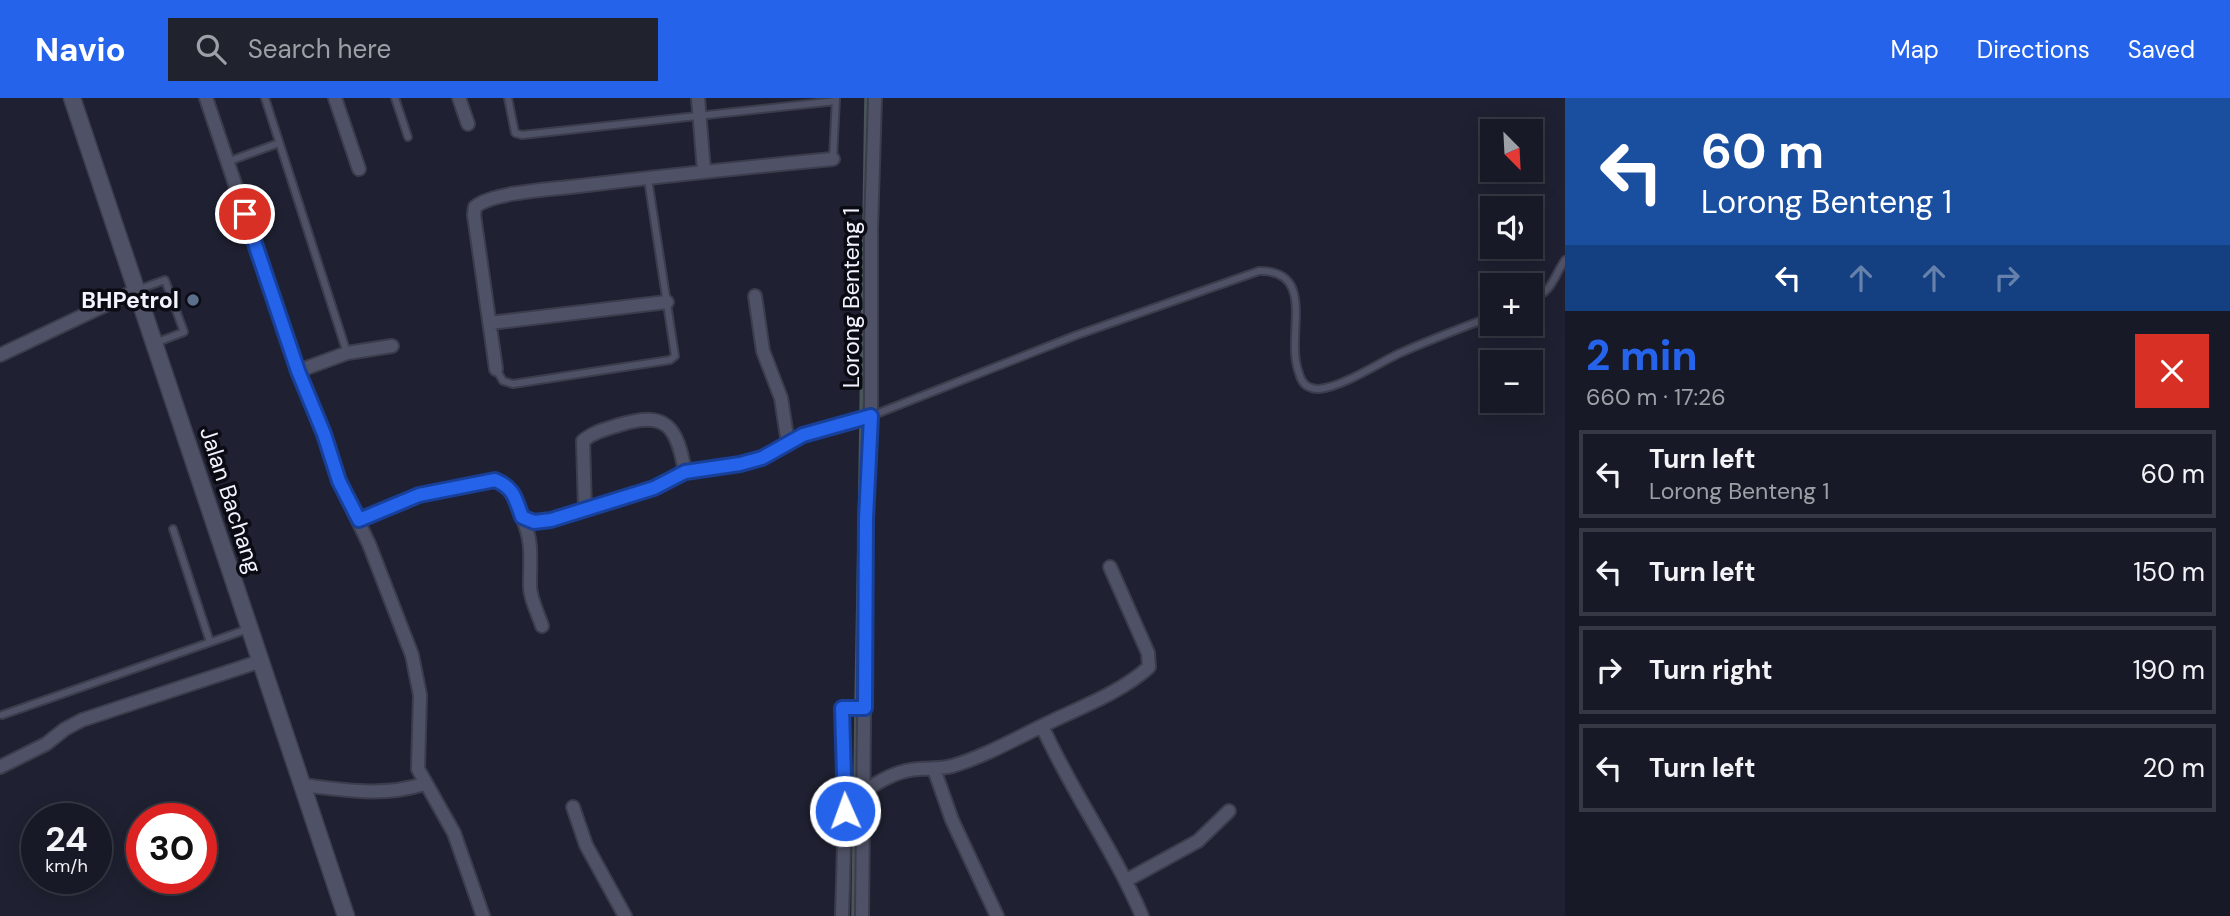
<!DOCTYPE html>
<meta charset="utf-8">
<style>
:root{--surface:#171926;--page:#20222e;--text:#f1f3f6;--muted:#9ea0a7;--line:#363843;--accent:#2563eb}
body{margin:0;font-family:"DM Sans",sans-serif;background:var(--page);color:var(--text);height:100vh;display:flex;flex-direction:column;font-size:26px;white-space:nowrap}
*{box-sizing:border-box;margin:0}
p{font-size:23px;color:var(--muted)}
.icon{flex:none;width:38px;height:38px;fill:none;stroke:currentColor;stroke-width:2;stroke-linecap:round;stroke-linejoin:round}
.map{position:relative;flex:1;overflow:hidden}
.panel{display:flex;flex-direction:column;background:var(--surface);width:665px}
.panel>*{flex:none}
.hud{background:#1a4fa0;color:#fff;overflow:hidden}
.needle{width:46px;rotate:156deg}
.fabs{position:absolute;left:1480px;top:21px;display:grid;gap:14px}
.fabs a{display:grid;place-items:center;width:63px;height:63px;border-radius:0px;background:var(--surface);box-shadow:0 4px 18px #0003,0 0 0 2px var(--line);font-size:35px}
.speed{position:absolute;left:21px;top:705px;display:flex;gap:14px;font-size:35px;font-weight:700;text-align:center}
.speed>*{display:grid;place-content:center;width:91px;height:91px;border-radius:50%;background:var(--surface);box-shadow:0 4px 18px #0003,0 0 0 2px var(--line);line-height:1}
.speed small{font-size:18px;font-weight:400}
.speed .limit{border:10px solid #d22;background:#fff;color:#111}
.pin{position:absolute;display:grid;place-items:center;width:60px;height:60px;color:#fff;margin:-30px;border:4px solid #fff;border-radius:50%;box-shadow:0 2px 7px #0007}
.me{position:absolute;width:77px;margin:-38px;rotate:358deg;stroke-linejoin:round;filter:drop-shadow(0 0 5px #0008)}
.turn{display:flex;align-items:center;gap:24px;height:147px;padding:0 21px;font-size:32px}
.turn .icon{width:91px;height:91px;stroke-width:2.5}
.turn b{display:block;font-size:49px;line-height:60px}
.lanes{display:flex;align-items:center;height:66px;padding:0 21px;background:#0003;justify-content:center;gap:35px;direction:ltr}
.lanes .off{opacity:.35}
.round{display:grid;place-items:center;flex:none;width:74px;height:74px;border-radius:0px;background:var(--page)}
.head{display:flex;align-items:center;justify-content:space-between;height:119px;padding:0 21px}
h1{font-size:42px;font-weight:800;line-height:52px;color:var(--accent)}
ul{padding:0;list-style:none}
li{display:flex;align-items:center;gap:21px;height:88px;margin:0 14px 10px;padding:0 7px;border:4px solid var(--line);border-radius:0px}
li div{flex:1}
li b{display:block;font-size:26px}
li em{font-style:normal}
header{display:flex;align-items:center;gap:42px;box-sizing:border-box;height:98px;padding:0 35px;background:var(--accent);color:#fff}
header strong{font-size:33px}
nav{display:flex;gap:38px;margin-inline-start:auto;font-size:24px}
.search{width:490px;height:63px;background:var(--page);display:flex;align-items:center;gap:18px;box-sizing:border-box;padding:0 24px;border-radius:0px;color:var(--muted);font-size:26px}
main{display:flex;flex:1;min-height:0}
.map>svg:first-child{display:block}
.lines{fill:none;stroke-linecap:round;stroke-linejoin:round}
.stream{stroke:#495559;stroke-width:3.5}
.service-casing{stroke:#3c3d4c;stroke-width:10}
.minor-casing{stroke:#3c3d4c;stroke-width:16}
.tertiary-casing{stroke:#3c3d4c;stroke-width:19}
.service{stroke:#4f5266;stroke-width:6}
.minor{stroke:#4f5266;stroke-width:12}
.tertiary{stroke:#4f5266;stroke-width:16}
.route-casing{stroke:#184099;stroke-width:18}
.route{stroke:#2563eb;stroke-width:12}
.service-dot{fill:#5c6f8a;stroke:#0a0b13;stroke-width:2.5}
.labels{text-anchor:middle;stroke-width:7;stroke-linejoin:round;paint-order:stroke}
.street-label{font-size:23px;fill:#f1f3ff;stroke:#0a0b13}
.poi-label{font-size:23px;font-weight:bold;fill:#f1f3ff;stroke:#0a0b13;text-anchor:end}
</style>
<header>
<strong>Navio</strong>
<div class="search"><svg class="icon" aria-label="search" viewBox="0 0 24 24"><circle cx="10" cy="10" r="6"/><path d="M15 15l6 6"/></svg>Search here</div>
<nav><a>Map</a><a>Directions</a><a>Saved</a></nav>
</header>
<main>
<div class="map">
<svg width="1565" height="818" viewBox="0 0 1565 818">
<rect width="100%" height="100%" fill="#1f2132"/>
<g class="lines">
<!-- stream -->
<path class="stream" d="M 861,316 L 866,0
M 856,607 L 861,324
M 853,818 L 856,615"/>
<!-- service casing -->
<g class="service-casing">
<path id="service" d="M 265,0 L 347,255
M 395,0 L 408,39
M 508,0 L 515,35 L 522,37 L 836,3
M 833,61 L 836,0
M 227,64 L 279,45
M 137,192 L 165,182 L 184,234 L 155,245
M 1531,202 C 1554,192 1552,181 1565,162
M 496,271 L 503,283 L 513,286 L 670,262 L 675,258 L 648,81
M 871,318 L 1077,237 L 1259,173 C 1317,172 1286,236 1298,272 C 1300,279 1302,286 1309,289 C 1311,290 1316,291 1319,291 C 1342,289 1377,266 1398,256 C 1429,242 1461,230 1493,218
M 173,431 L 210,544
M 2,617 L 248,531"/>
</g>
<!-- minor casing -->
<g class="minor-casing">
<path id="minor" d="M 206,0 L 298,273 L 328,346 L 339,383 L 369,446 L 412,557 L 420,597 L 418,671 L 454,735 L 483,818
M 335,0 L 359,71
M 459,0 L 468,26
M 698,0 L 704,73
M 755,198 L 763,253 L 781,300 L 788,345
M 490,225 L 667,204
M 0,257 L 137,192
M 496,271 L 474,117 L 475,109 C 492,94 554,91 579,88 C 663,78 748,69 833,61
M 298,273 L 347,255 L 392,248
M 585,411 L 583,343 C 593,334 606,331 619,327 C 667,312 677,329 685,374
M 522,419 C 533,444 530,458 530,485 C 529,499 538,515 542,528
M 359,422 L 419,397 L 495,382 C 514,390 515,400 522,419 L 534,424 L 551,422 L 654,390 L 685,374 L 740,366 L 762,360 L 803,337 L 871,318
M 1042,628 C 1078,610 1119,596 1149,569 L 1148,555 L 1110,469
M 0,669 L 46,646 L 65,631 L 82,622 L 261,563
M 934,671 L 952,722 L 997,818
M 302,687 C 344,692 383,699 424,686
M 864,694 C 880,682 899,672 919,671 C 930,670 941,671 952,668 C 983,659 1013,642 1042,628 C 1071,693 1114,752 1142,818
M 573,709 L 586,747 L 625,818
M 1127,782 L 1198,743 L 1229,713
M 842,818 L 845,713 L 842,610 L 865,610
M 862,818 L 866,421 L 871,318 L 871,131 L 875,0"/>
</g>
<!-- tertiary casing -->
<g class="tertiary-casing">
<path id="tertiary" d="M 72,0 L 346,818"/>
</g>
<!-- service -->
<use href="#service" class="service"/>
<!-- minor -->
<use href="#minor" class="minor"/>
<!-- tertiary -->
<use href="#tertiary" class="tertiary"/>
</g>
<g class="lines">
<!-- route casing -->
<g class="route-casing">
<path id="route" d="M 245,116 L 298,273 L 324,336 L 339,383 L 359,422 L 419,397 L 495,382 C 514,390 515,400 522,419 L 534,424 L 551,422 L 654,390 L 685,374 L 740,366 L 762,360 L 803,337 L 871,318 L 866,421 L 865,610 L 842,610 L 845,713"/>
</g>
<!-- route -->
<use href="#route" class="route"/>
</g>
<!-- markers -->
<circle class="service-dot" cx="193" cy="202" r="7"/>
<g class="labels">
<!-- street labels -->
<g class="street-label">
<text transform="translate(851 200) rotate(-90)" y="8">Lorong Benteng 1</text>
<text transform="translate(231 402) rotate(72)" y="8">Jalan Bachang</text>
</g>
<!-- poi labels -->
<g class="poi-label">
<text x="179" y="210">BHPetrol</text>
</g>
</g>
</svg>
<div class="fabs">
<a><svg class="needle" viewBox="-14 -14 28 28"><path d="M0-13l5 13h-10z" fill="#e53935"/><path d="M0 13l5-13h-10z" fill="#9ea0a7"/></svg></a>
<a><svg class="icon" aria-label="sound" viewBox="0 0 24 24"><path d="M4 9h4l5-4v14l-5-4H4zM17 9q2 3 0 6"/></svg></a>
<a>+</a>
<a>−</a>
</div>
<div class="speed"><div>24<small>km/h</small></div><div class="limit">30</div></div>
<div class="pin" style="left:245px;top:116px;background:#d93025"><svg class="icon" aria-label="arrive" viewBox="0 0 24 24"><path d="M6 21V4h12l-3 4 3 4H6"/></svg></div>
<svg class="me" style="left:845px;top:713px" viewBox="-20 -20 40 40"><circle r="17" fill="#2563eb" stroke="#fff" stroke-width="3"/><path d="M0-11L8 9 0 5-8 9z" fill="#fff"/></svg>
</div>
<section class="panel">
<div class="hud">
<div class="turn"><svg class="icon" aria-label="left" viewBox="0 0 24 24"><path d="M17 20v-9H6M10 6l-5 5 5 5"/></svg><div><b>60 m</b>Lorong Benteng 1</div></div>
<div class="lanes"><svg class="icon" aria-label="left" viewBox="0 0 24 24"><path d="M17 20v-9H6M10 6l-5 5 5 5"/></svg><svg class="icon off" aria-label="ahead" viewBox="0 0 24 24"><path d="M12 20V5M6 11l6-6 6 6"/></svg><svg class="icon off" aria-label="ahead" viewBox="0 0 24 24"><path d="M12 20V5M6 11l6-6 6 6"/></svg><svg class="icon off" aria-label="right" viewBox="0 0 24 24"><path d="M7 20v-9h11M14 6l5 5-5 5"/></svg></div>
</div>
<div class="head"><div><h1>2 min</h1><p>660 m · 17:26</p></div><a class="round" style="background:#d93025;color:#fff"><svg class="icon" aria-label="close" viewBox="0 0 24 24"><path d="M6 6l12 12M18 6L6 18"/></svg></a></div>
<ul>
<li><svg class="icon" aria-label="left" viewBox="0 0 24 24"><path d="M17 20v-9H6M10 6l-5 5 5 5"/></svg><div><b>Turn left</b><p>Lorong Benteng 1</p></div><em>60 m</em></li>
<li><svg class="icon" aria-label="left" viewBox="0 0 24 24"><path d="M17 20v-9H6M10 6l-5 5 5 5"/></svg><div><b>Turn left</b></div><em>150 m</em></li>
<li><svg class="icon" aria-label="right" viewBox="0 0 24 24"><path d="M7 20v-9h11M14 6l5 5-5 5"/></svg><div><b>Turn right</b></div><em>190 m</em></li>
<li><svg class="icon" aria-label="left" viewBox="0 0 24 24"><path d="M17 20v-9H6M10 6l-5 5 5 5"/></svg><div><b>Turn left</b></div><em>20 m</em></li>
</ul>
</section>
</main>
